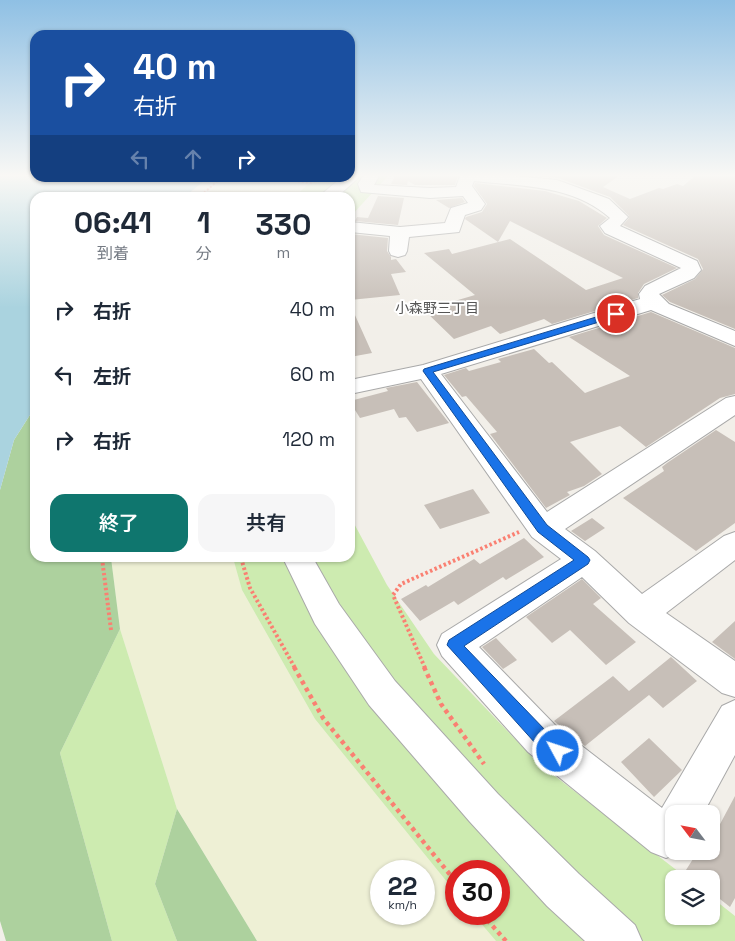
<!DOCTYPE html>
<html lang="ja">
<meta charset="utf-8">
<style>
:root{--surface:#fff;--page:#f6f6f7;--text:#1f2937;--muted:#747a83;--accent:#0f766e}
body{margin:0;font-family:"Space Grotesk","Noto Sans JP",sans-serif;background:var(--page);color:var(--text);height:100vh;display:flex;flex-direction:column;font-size:19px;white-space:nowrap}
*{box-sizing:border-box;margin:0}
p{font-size:16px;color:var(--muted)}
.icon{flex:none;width:28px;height:28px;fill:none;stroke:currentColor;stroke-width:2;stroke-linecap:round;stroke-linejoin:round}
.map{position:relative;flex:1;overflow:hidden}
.details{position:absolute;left:30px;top:192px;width:325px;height:370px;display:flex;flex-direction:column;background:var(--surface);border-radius:15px;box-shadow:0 1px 4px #0004}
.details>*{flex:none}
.hud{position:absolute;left:30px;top:30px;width:325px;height:152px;border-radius:15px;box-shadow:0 1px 4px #0004;background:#1a4fa0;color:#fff;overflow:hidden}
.needle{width:32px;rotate:302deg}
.controls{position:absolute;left:665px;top:805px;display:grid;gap:10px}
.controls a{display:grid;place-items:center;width:55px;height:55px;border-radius:10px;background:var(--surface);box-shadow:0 1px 4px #0004;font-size:25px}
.speed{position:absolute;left:370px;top:860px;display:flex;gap:10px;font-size:25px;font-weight:700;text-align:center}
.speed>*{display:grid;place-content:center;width:65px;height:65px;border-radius:50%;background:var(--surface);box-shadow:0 1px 4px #0004;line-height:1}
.speed small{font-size:12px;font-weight:400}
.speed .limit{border:8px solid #d22;background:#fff;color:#111}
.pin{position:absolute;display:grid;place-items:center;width:42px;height:42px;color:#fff;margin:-21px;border:2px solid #fff;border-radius:50%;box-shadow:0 1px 5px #0007}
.me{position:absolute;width:55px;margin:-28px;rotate:310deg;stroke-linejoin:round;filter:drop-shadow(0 0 4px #0008)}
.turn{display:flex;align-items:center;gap:18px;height:105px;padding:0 20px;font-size:22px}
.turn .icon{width:65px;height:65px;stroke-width:2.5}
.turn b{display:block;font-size:35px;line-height:42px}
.lanes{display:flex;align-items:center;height:48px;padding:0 20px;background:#0003;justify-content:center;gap:25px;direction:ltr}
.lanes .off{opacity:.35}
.eta{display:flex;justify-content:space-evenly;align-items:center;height:85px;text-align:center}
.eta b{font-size:30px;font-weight:600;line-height:35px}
.button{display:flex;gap:10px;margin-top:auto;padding:10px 20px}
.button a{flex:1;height:58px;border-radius:15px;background:var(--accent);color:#fff;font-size:20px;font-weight:600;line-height:58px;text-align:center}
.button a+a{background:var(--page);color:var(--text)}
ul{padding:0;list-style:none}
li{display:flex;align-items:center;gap:15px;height:65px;padding:0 20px}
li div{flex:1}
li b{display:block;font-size:19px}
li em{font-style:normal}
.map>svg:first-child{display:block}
.farmland{fill:#eef0d5;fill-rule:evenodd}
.grass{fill:#cdebb0}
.forest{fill:#add19e}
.water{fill:#aad3df}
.building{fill:#c7bfb8}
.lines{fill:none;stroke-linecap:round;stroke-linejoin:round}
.minor-casing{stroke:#a9a9a9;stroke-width:2}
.path-far2{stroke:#fa8072;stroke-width:2;stroke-dasharray:2 2;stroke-linecap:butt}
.path-far1{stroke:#fa8072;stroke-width:4;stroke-dasharray:2.5 2.5;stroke-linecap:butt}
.path{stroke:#fa8072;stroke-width:4.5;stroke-dasharray:4 4;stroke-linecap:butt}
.minor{fill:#fff;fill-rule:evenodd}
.route{fill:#1a73e8;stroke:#114b97}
.labels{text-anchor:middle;stroke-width:4;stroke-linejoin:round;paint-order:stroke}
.far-neighbourhood-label{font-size:14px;fill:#555;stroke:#fff}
</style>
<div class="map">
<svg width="735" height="941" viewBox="0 0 735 941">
<rect width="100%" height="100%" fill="#f2efe9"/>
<!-- farmland -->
<path class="farmland" d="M 226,178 L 254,178 L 307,184 L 294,197 L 202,198 Z
M 111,558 L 233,558 L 242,590 L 315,719 L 456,893 L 456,914 L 473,914 L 496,941 L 257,941 L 177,809 L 120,629 ZM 381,871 L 424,871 L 424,914 L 381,914 Z"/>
<!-- grass -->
<path class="grass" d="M 350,176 L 388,176 L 350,217 L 350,198 L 294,198 C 316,174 320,178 350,178 Z
M 350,516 L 387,585 L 434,654 L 538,763 L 688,879 L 674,879 L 674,916 L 711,916 L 711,897 L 735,916 L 735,941 L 496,941 L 473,914 L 499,914 L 499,871 L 456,871 L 456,893 L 315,719 L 242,590 L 233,558 L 350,558 Z
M 120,629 L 177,809 L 155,884 L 177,941 L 112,941 L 60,753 Z"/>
<!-- forest -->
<path class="forest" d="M 35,407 L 35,558 L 111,558 L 120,629 L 60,753 L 112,941 L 6,941 L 0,921 L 0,490 L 14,440 Z
M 177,809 L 257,941 L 177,941 L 155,884 Z"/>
<!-- water -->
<path class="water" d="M 0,176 L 208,178 L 184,197 L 35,198 L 35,407 L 14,440 L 0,490 Z"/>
<!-- building -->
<path class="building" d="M 395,176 L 458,176 L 455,185 L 415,185 L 408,181 L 407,185 L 388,184 L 391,184 Z
M 534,176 L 619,176 L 603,187 L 630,199 L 659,188 L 663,189 L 677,184 L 683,186 L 695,176 L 735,176 L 735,329 L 670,302 L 662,295 L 695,279 L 703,269 L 698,259 L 623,225 L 629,218 L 629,216 L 610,197 L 558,178 Z
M 475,183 L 545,191 L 579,201 L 607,218 L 598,226 L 604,235 L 677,268 L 644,284 L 638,293 L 638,298 L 552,324 L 544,319 L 500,334 L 491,326 L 454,339 L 424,310 L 475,295 L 424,253 L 449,249 L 452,254 L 510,239 L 586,290 L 623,278 L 510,221 L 498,242 L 465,219 L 466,217 L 482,212 L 487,204 L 474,186 Z
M 378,196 L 404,198 L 398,225 L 355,221 L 357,217 L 368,218 Z
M 462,198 L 465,202 L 449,208 L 436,200 Z
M 350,234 L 388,238 L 387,251 L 391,257 L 391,260 L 396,259 L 406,272 L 391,274 L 400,295 L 350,300 Z
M 350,304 L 372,353 L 350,357 Z
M 651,312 L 735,348 L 735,394 L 720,398 L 646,447 L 620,426 L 570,442 L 602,474 L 584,486 L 567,492 L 570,495 L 546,508 L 490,434 L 497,432 L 466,396 L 462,397 L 444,375 L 466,368 L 469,371 L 501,362 L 498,359 L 534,349 L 549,363 L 552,362 L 585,393 L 630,376 L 569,337 Z
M 417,382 L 449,423 L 417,432 L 406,417 L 399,418 L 394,409 L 360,418 L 350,402 L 350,401 L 388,391 L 386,388 Z
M 716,430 L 735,442 L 735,523 L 696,551 L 623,498 L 664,471 L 662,467 L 667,463 Z
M 473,489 L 490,513 L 440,529 L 424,505 Z
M 592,518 L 605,528 L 585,541 L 571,531 Z
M 524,538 L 544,557 L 506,580 L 503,577 L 458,605 L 454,601 L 420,621 L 401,599 L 426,585 L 428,587 L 474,559 L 480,564 Z
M 582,579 L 601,598 L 593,604 L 636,642 L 606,665 L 570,630 L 552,643 L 526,617 Z
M 735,621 L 735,659 L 712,642 Z
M 496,638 L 517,660 L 503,669 L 482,647 Z
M 671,657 L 697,681 L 663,708 L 649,695 L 585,746 L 554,721 L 613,676 L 629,691 Z
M 649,738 L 682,770 L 654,797 L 621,762 Z
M 735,796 L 735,898 L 730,907 L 711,892 L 711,879 L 696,879 L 686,870 L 698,851 L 711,851 L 711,841 Z"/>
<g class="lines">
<!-- minor casing -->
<g class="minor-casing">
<path id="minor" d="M 350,176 L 357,176 L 358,178 L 336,198 L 317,198 L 341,178 L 350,178 Z
M 363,176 L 379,176 L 374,185 L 430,188 L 456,187 L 460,176 L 515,176 L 557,180 L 609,199 L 628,217 L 620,226 L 697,261 L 701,270 L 694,278 L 659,294 L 669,304 L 735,331 L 735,346 L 651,310 L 441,374 L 547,512 L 726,398 L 735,396 L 735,415 L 565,529 L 595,551 L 642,594 L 724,536 L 735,532 L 735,560 L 666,613 L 735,661 L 735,697 L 722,693 L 629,623 L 582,577 L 479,647 L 556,726 L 662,808 L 722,706 L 735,700 L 735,755 L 703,814 L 674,814 L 674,851 L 681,852 L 666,858 L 651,852 L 528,752 L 442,656 L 437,645 L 442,634 L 561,559 L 532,537 L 421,379 L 350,394 L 350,380 L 423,365 L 640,299 L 639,294 L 645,286 L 681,268 L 605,233 L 600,226 L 610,218 C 573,185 521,186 474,181 L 472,186 L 485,204 L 481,210 L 465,215 L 459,232 L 409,237 L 407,251 L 405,255 L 398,257 L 391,255 L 389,251 L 390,236 L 350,232 L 350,222 L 400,227 L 445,223 L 451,208 L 468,203 L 463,196 L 430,198 L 361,192 L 358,184 Z
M 283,558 L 313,558 L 339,604 L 395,681 L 498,794 L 579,874 L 635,925 L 642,941 L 585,941 L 547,906 L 470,822 L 369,705 L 315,624 Z"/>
</g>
<!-- path-far2 -->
<path class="path-far2" d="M 266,178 L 311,183 L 322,178
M 198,198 L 221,178"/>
<!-- path-far1 -->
<path class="path-far1" d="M 102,558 L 111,630
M 241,558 L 250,588 L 295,668
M 425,668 L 393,595 L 401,584 L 519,532"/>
<!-- path -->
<path class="path" d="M 294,667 L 323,718 L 456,882
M 424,667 L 441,704 L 484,764
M 482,914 L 506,941"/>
<!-- minor -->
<use href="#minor" class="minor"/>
</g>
<!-- sky -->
<linearGradient id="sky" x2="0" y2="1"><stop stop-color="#8fc0e4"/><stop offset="0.57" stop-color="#f9f8f5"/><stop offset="1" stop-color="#f9f8f5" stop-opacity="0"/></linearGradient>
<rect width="735" height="308" fill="url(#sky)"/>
<!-- route -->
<path class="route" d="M 616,311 L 621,314 L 619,316 L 433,372 L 547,525 L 588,557 L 590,560 L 588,564 L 464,646 L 548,733 L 563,746 L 566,751 L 563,757 L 558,759 L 536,744 L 447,645 L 449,640 L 574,560 L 538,532 L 423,371 L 424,369 Z"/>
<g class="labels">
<!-- far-neighbourhood labels -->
<g class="far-neighbourhood-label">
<text x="437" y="313">小森野三丁目</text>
</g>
</g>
</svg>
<div class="controls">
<a><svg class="needle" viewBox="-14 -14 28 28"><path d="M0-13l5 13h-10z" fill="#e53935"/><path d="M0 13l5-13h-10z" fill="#747a83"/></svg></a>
<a><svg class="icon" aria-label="layers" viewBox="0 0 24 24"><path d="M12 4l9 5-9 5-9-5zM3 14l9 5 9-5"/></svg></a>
</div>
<div class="speed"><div>22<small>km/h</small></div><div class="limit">30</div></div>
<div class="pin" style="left:616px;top:314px;background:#d93025"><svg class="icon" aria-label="arrive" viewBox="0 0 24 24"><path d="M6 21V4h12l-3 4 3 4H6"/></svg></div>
<svg class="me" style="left:558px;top:751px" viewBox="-20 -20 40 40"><circle r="17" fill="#1a73e8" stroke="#fff" stroke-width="3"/><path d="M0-11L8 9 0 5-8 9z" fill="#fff"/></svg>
<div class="hud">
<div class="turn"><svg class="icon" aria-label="right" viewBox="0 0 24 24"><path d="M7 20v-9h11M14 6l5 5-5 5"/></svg><div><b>40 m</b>右折</div></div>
<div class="lanes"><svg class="icon off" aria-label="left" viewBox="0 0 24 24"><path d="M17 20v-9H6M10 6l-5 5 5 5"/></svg><svg class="icon off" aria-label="ahead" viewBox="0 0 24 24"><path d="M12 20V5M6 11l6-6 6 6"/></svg><svg class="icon" aria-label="right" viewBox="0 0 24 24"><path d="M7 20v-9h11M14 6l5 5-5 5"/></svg></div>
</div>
<section class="details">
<div class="eta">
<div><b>06:41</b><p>到着</p></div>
<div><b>1</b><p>分</p></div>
<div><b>330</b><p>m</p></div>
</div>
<ul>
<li><svg class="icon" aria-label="right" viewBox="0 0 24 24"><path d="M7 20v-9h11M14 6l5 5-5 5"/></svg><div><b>右折</b></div><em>40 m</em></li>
<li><svg class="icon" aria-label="left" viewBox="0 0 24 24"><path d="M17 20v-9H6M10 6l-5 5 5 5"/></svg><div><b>左折</b></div><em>60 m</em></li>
<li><svg class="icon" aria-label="right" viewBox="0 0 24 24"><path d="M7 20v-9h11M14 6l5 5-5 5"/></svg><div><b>右折</b></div><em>120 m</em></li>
</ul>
<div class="button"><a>終了</a><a>共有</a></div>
</section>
</div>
